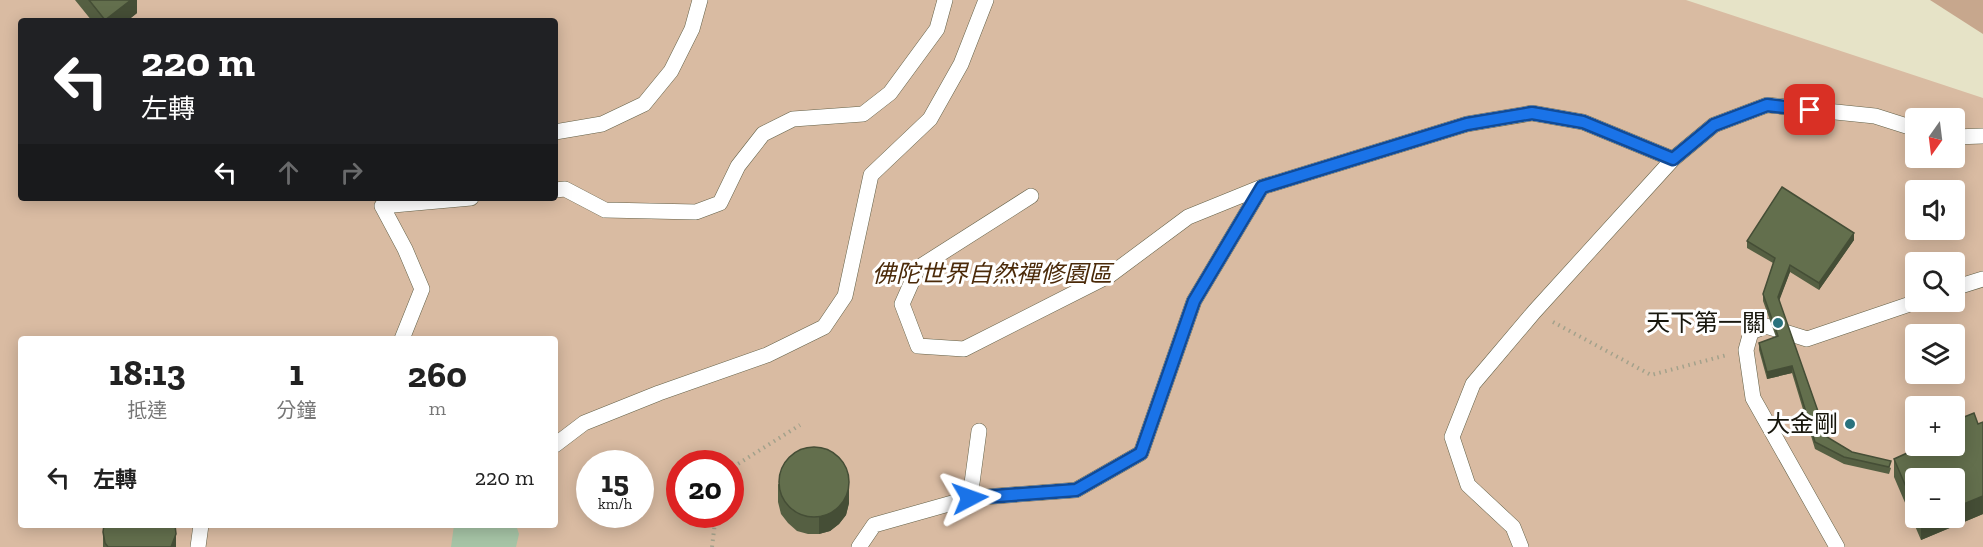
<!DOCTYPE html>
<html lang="zh-TW">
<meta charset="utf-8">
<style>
:root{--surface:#fff;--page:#f2f2f2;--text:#222;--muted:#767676}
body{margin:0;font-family:"Zilla Slab","Noto Sans TC",serif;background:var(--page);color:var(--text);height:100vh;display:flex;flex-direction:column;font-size:22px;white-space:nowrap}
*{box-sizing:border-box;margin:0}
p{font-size:20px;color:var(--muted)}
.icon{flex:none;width:33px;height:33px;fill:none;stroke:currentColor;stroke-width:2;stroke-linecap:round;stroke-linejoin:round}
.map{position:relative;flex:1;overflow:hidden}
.drawer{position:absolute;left:18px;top:336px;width:540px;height:192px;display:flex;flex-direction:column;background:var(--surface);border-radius:6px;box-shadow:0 3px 15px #0003}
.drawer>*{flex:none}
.guide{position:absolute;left:18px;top:18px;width:540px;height:183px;border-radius:6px;box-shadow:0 3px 15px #0003;background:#202124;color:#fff;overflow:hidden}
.needle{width:39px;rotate:194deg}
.buttons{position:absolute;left:1905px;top:108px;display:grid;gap:12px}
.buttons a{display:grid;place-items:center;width:60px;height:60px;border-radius:6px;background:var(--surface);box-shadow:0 3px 15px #0003;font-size:30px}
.speed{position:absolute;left:576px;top:450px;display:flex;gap:12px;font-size:30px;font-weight:700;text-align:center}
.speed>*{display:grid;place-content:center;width:78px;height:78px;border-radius:50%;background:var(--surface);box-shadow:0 3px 15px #0003;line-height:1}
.speed small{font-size:15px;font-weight:400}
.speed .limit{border:9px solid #d22;background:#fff;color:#111}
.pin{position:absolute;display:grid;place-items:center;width:51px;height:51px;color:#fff;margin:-26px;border-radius:12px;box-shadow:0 3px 9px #0006}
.me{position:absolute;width:66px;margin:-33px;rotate:86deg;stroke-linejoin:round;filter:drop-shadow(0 0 4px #0008)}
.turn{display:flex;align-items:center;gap:21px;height:126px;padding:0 24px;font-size:27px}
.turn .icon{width:78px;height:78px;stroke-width:2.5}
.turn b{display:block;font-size:42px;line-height:51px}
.lanes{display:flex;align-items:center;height:57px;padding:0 24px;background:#0003;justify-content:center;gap:30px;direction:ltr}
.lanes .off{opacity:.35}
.eta{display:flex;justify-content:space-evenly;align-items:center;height:102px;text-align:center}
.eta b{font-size:36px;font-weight:800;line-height:42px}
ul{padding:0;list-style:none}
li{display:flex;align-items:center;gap:18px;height:78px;padding:0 24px}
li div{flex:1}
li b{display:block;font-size:22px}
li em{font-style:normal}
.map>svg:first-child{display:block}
.green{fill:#d9bba2;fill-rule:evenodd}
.forest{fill:#c7a78d}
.water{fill:#a6c4a6}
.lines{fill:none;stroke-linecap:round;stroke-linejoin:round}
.service-casing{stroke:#646148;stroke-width:16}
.path{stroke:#a3a18b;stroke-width:4;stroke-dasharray:1.5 4.5;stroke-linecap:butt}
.service{stroke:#fff;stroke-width:15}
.wall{fill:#555f42;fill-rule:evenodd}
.shaded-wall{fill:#454e36}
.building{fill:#636f4d;stroke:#454e36;stroke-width:1.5}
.route-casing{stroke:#114b97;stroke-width:15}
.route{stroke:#1a73e8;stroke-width:10}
.poi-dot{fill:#2a727d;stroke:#fff;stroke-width:2}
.labels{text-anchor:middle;stroke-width:6;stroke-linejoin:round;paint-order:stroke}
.park-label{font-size:24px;font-style:italic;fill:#4b2a09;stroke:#fff}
.poi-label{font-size:24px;fill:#18170d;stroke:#fff;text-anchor:end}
</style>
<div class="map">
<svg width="1983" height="547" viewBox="0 0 1983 547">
<rect width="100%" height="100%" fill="#e6e3c7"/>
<!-- green -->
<path class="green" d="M 0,0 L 1686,0 L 1983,98 L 1983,547 L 0,547 ZM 21,21 L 555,21 L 555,198 L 21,198 ZM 1916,118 L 1954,118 L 1954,158 L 1916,158 ZM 1916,190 L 1954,190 L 1954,230 L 1916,230 ZM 1916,262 L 1954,262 L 1954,302 L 1916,302 ZM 1916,334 L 1954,334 L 1954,374 L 1916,374 ZM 21,339 L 555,339 L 555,525 L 21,525 ZM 1916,406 L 1954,406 L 1954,446 L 1916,446 ZM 590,464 L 640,464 L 640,514 L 590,514 ZM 680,464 L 730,464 L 730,514 L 680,514 ZM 1916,478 L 1954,478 L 1954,518 L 1916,518 Z"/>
<!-- forest -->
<path class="forest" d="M 1930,0 L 1983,0 L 1983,34 Z"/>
<!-- water -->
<path class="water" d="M 454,525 L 516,525 L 519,534 L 516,547 L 451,547 Z"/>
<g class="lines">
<!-- service casing -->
<g class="service-casing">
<path id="service" d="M 555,132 L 602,124 L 644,104 L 671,71 L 692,29 L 700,0
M 1954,137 L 1983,136
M 555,190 L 565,189 L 605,210 L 696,212 L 720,203 L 738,166 L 763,134 L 793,119 L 863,114 L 890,93 L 937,29 L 945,0
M 1031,196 L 918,268 L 902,304 L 918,346 L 964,349 L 1110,275 L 1188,217 L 1262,187
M 382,206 L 405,249 L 422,289 L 402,339
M 382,206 L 471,198
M 1954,288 L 1983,279
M 555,445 L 584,423 L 659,393 L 767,355 L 824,327 L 845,296 L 871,175 L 930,119 L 961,64 L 986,0
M 970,498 L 979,431
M 198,547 L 201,525
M 859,547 L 874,525 L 970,498 L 1076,490 L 1141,453 L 1194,301 L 1262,187 L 1467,124 L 1532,113 L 1583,122 L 1673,159
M 1521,547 L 1513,527 L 1468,485 L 1452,437 L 1473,384 L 1534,312 L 1673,159 L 1714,125 L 1767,105 L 1875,116 L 1916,129
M 1837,547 L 1753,398 L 1746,350 L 1751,332 L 1766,326 L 1807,339 L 1916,302"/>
</g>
<!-- path -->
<path class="path" d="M 1553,322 L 1651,375 L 1727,355
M 730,472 L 733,467 L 800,425
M 712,547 L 716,514"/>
<!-- service -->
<use href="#service" class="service"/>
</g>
<!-- wall -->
<path class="wall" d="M 75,0 L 137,0 L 137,13 L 127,21 L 92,21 Z
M 1854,240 L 1819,290 L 1790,272 L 1779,300 L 1827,437 L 1852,452 L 1891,468 L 1889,474 L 1844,464 L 1815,449 L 1792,373 L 1767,379 L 1759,350 L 1759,343 L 1776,337 L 1763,301 L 1763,294 L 1773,263 L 1747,248 L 1747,241 Z
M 1983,422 L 1983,514 L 1921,540 L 1894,477 L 1894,459 L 1912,451 L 1912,439 L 1978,424 ZM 1916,478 L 1954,518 L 1916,518 Z
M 778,484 L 849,503 L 846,515 L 839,524 L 830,531 L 819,534 L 808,534 L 797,531 L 788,523 L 781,514 L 778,502 Z
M 103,532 L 176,547 L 103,547 Z"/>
<!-- shaded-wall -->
<path class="shaded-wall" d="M 131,0 L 137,0 L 137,13 L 127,21 L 105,21 L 105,20 Z
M 1854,233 L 1854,240 L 1819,290 L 1819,283 Z
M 1790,265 L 1790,272 L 1778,304 L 1778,297 Z
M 1792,366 L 1792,373 L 1767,379 L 1767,372 Z
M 849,485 L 849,503 L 846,515 L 839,524 L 830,531 L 819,534 L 819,516 Z
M 1983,496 L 1983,514 L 1921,540 L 1921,522 L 1932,518 L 1954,518 L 1954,508 Z
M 176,534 L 176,547 L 171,547 Z"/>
<!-- building -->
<path class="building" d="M 89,0 L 131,0 L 105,20 Z
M 1782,187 L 1854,233 L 1819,283 L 1790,265 L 1778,297 L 1827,437 L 1852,452 L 1891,461 L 1889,467 L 1844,457 L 1815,442 L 1792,366 L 1767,372 L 1759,343 L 1778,336 L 1763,294 L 1775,258 L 1747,241 Z
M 1974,413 L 1978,424 L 1983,422 L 1983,496 L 1954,508 L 1954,478 L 1916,478 L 1916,510 L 1894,459 L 1916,449 L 1912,439 L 1916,438 L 1916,446 L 1954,446 L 1954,421 Z
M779 482a35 35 0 1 1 70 0a35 35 0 1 1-70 0Z
M 1919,518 L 1932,518 L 1921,522 Z
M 104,525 L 175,525 L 176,534 L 171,547 L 108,547 L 105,543 L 103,532 Z"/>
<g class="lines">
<!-- route casing -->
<g class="route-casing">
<path id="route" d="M 970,498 L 1076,490 L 1141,453 L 1194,301 L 1262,187 L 1467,124 L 1532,113 L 1583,122 L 1673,159 L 1714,125 L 1767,105 L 1810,110"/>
</g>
<!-- route -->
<use href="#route" class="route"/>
</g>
<!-- markers -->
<g class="poi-dot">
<circle cx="1778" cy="323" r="6"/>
<circle cx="1850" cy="424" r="6"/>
</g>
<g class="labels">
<!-- park labels -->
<g class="park-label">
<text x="992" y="282">佛陀世界自然禪修園區</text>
</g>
<!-- poi labels -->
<g class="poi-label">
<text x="1766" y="331">天下第一關</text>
<text x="1838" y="432">大金剛</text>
</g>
</g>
</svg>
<div class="buttons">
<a><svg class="needle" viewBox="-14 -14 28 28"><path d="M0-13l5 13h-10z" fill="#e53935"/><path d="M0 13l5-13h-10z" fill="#767676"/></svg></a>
<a><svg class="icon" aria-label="sound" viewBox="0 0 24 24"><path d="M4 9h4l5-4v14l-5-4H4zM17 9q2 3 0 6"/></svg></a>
<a><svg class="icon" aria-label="search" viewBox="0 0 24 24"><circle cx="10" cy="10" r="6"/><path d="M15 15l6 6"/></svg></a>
<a><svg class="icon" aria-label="layers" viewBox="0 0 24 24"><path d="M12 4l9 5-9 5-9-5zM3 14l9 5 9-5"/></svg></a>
<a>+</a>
<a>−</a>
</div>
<div class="speed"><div>15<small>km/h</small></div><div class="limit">20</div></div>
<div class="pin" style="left:1810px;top:110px;background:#d93025"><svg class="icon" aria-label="arrive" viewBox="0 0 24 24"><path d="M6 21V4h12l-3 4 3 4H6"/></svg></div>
<svg class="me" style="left:970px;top:498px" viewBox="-20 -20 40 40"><path d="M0-17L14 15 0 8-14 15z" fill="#1a73e8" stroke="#fff" stroke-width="4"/></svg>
<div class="guide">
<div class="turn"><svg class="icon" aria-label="left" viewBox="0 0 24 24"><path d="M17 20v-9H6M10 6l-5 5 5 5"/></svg><div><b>220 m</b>左轉</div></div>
<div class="lanes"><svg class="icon" aria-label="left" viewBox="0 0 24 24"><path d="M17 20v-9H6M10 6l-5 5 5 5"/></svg><svg class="icon off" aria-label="ahead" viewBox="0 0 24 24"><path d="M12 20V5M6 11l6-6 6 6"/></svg><svg class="icon off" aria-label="right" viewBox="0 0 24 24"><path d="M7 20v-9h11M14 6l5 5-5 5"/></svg></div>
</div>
<section class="drawer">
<div class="eta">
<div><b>18:13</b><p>抵達</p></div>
<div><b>1</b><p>分鐘</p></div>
<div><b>260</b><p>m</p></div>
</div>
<ul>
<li><svg class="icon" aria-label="left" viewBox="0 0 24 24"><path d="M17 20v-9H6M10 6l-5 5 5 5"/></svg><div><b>左轉</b></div><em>220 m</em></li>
</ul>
</section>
</div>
